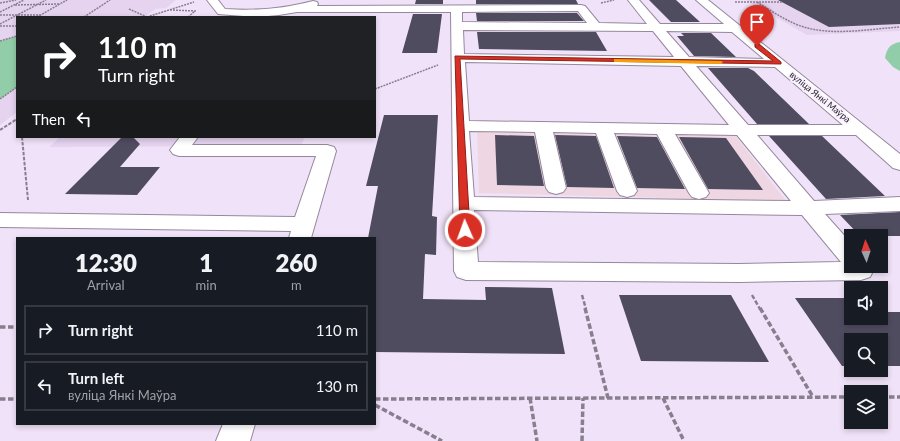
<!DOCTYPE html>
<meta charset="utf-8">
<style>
:root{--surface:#171b24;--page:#242831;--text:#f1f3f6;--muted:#9ea1a6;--line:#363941}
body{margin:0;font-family:Lato,sans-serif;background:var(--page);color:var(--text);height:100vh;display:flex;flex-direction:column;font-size:15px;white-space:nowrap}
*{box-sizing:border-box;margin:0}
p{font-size:13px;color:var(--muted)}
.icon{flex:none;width:22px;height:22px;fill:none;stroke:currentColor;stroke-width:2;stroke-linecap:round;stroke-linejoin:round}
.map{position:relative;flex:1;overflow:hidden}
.details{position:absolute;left:16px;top:237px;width:360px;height:188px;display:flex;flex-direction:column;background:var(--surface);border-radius:0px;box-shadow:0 2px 6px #0003}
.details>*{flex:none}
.guide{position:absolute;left:16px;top:16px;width:360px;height:122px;border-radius:0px;box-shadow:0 2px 6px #0003;background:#202124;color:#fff;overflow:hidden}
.needle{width:26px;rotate:357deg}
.controls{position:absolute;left:844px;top:229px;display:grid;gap:8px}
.controls a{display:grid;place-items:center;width:44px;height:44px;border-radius:0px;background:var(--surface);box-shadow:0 2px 6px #0003;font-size:20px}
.pin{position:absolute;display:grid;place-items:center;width:34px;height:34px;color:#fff;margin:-41px -17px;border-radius:50% 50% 50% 0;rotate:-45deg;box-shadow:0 0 4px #0007}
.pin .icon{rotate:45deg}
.me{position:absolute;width:44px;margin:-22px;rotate:358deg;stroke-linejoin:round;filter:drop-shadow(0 0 3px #0008)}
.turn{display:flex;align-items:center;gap:14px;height:84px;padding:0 16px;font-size:18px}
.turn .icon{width:52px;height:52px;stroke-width:2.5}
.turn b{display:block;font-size:28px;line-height:34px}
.then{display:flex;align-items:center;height:38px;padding:0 16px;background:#0003;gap:8px;font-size:15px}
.eta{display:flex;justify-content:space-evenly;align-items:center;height:68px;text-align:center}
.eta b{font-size:24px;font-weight:800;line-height:28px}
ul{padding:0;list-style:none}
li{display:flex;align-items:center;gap:12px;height:50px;margin:0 8px 6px;padding:0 8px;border:2px solid var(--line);border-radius:0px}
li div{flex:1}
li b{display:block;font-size:15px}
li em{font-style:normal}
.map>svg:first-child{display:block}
.built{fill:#e5d3ef}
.industrial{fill:#eed6e2}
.green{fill:#92cda9}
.building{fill:#504c60}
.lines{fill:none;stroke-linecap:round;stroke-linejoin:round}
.minor-casing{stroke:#95889c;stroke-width:2}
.path-far3{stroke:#887f8e;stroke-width:1.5;stroke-dasharray:2 1;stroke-linecap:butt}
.path-far2{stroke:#887f8e;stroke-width:2;stroke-dasharray:3.5 1.5;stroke-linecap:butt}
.path-far1{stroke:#887f8e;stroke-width:2.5;stroke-dasharray:4.5 2;stroke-linecap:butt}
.path{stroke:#887f8e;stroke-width:3.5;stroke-dasharray:5.5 2.5;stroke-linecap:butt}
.minor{fill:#fff;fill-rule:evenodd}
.route{fill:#d93025;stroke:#8d1f18}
.slow{fill:#f59e0b}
.labels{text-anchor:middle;stroke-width:4;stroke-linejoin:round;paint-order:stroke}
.far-street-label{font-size:9px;fill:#1c171f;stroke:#faf1ff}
</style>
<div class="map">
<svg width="900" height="441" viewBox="0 0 900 441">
<rect width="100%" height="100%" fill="#f0e2f8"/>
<!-- built -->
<path class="built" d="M 0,0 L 176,0 L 166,8 L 155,9 L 144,17 L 17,17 L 17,112 L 0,125 Z
M 746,0 L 900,0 L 900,31 L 807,35 Z
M 60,137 L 305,137 L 301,146 L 49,147 Z"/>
<!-- industrial -->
<path class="industrial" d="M 477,130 L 734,134 L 786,201 L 479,193 Z"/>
<!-- green -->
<path class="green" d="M 17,36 L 17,87 L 0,99 L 0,41 Z
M 900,42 L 900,71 L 893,67 L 885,58 C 887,48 890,44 900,42 Z"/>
<!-- building -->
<path class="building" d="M 416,0 L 443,0 L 443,4 L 415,4 Z
M 476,0 L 576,0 L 578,4 L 476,4 Z
M 649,0 L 676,0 L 700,22 L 671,22 Z
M 778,0 L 900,0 L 900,24 L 829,27 Z
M 476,13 L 577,13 L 584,21 L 477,21 Z
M 413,14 L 442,14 L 437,53 L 402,53 Z
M 477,32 L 596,32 L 607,51 L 479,49 Z
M 681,33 L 711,33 L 736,57 L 694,56 L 677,36 L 684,36 Z
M 708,68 L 748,68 L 754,71 L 809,124 L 757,124 Z
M 384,115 L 438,115 L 432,216 L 437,217 L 436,255 L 425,254 L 423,299 L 486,300 L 485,287 L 552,288 L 565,354 L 375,352 L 375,238 L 368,238 L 378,186 L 366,186 Z
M 495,135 L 534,136 L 544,186 L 497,185 Z
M 555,135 L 596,136 L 614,188 L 567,187 Z
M 617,136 L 657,137 L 685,189 L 637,188 Z
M 769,136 L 822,136 L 885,196 L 826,199 Z
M 122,137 L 133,137 L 140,144 L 120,167 L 160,167 L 137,195 L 65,194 Z
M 679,137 L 726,138 L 763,190 L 708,189 Z
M 900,212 L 900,236 L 860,236 L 840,215 Z
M 619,295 L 731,295 L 769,362 L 641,361 Z
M 795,298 L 851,298 L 851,318 L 881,318 L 881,312 L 900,312 L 900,366 L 881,366 L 881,340 L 851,340 L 851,366 L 842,366 Z"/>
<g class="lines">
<!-- minor casing -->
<g class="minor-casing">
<path id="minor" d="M 207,0 L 218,0 L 225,9 C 258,11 281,9 313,1 L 317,2 L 318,4 L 317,6 L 581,5 L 585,6 L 599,23 L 647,24 L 628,0 L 639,0 L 660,24 L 724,24 L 696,0 L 708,0 L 900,154 L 900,170 L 893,168 L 856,135 L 757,135 L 814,201 L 900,197 L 900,211 L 825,214 L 851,243 L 851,266 L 870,266 L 873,271 L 870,277 L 861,280 L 739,282 L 466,280 L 457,277 L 454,271 L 451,12 L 297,12 L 279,15 L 257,17 L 218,14 ZM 578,11 L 587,23 L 462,22 L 462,12 ZM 463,30 L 653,31 L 674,57 L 464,54 ZM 666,31 L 732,32 L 764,59 L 689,57 ZM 465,62 L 681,66 L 729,125 L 469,121 ZM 696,66 L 775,67 L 843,125 L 748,125 ZM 469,131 L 535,132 L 546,188 L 549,192 L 556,194 L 563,192 L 566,188 L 553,132 L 596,133 L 617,191 L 620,195 L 627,197 L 634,195 L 637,191 L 614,133 L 657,134 L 689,193 L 692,197 L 699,199 L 706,197 L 709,193 L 675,134 L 737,135 L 791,201 L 474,197 ZM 474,210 L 802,215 L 841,262 L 739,264 L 478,262 Z
M 180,137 L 198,137 L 192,145 L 327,145 L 334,147 L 336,151 L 311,238 L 289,238 L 291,231 L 0,227 L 0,213 L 295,217 L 316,156 L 179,156 L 173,154 L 170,150 Z
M 223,424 L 255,424 L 250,441 L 216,441 Z"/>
</g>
<!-- path-far3 -->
<path class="path-far3" d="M 735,2 L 782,2
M 757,2 C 770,10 783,19 798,25 C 829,37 868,29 900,27
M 0,3 L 16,0
M 601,3 L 614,0
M 15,5 L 59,4
M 129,9 L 147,17
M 170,10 L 197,11
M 0,12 L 24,0
M 0,15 L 41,15
M 37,17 L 67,0
M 84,17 L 110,0
M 147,17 L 194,2
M 188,17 L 195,11
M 0,24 L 46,0
M 0,26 L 17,26
M 0,41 L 17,36
M 375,89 L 438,65
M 0,99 L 17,87
M 16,120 L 17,119"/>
<!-- path-far2 -->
<path class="path-far2" d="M 0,130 L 17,119
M 22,137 L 28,200"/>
<!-- path-far1 -->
<path class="path-far1" d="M 582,295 L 586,309
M 752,295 L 760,309"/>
<!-- path -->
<path class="path" d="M 585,308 L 608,398
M 760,308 L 813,397
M 0,327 L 17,327
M 881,397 L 900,397
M 530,398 L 537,441
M 663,398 L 684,441
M 0,399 L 17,399
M 375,399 L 851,397
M 375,405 L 442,441
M 582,441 L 583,398"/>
<!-- minor -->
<use href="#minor" class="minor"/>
</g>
<!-- route -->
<path class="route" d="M 755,44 L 759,44 L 781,62 L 781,64 L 460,59 L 470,230 L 468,232 L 462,232 L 460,230 L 455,56 L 773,61 L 755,47 Z"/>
<!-- slow -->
<path class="slow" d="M 614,59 L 721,61 L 723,62 L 721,64 L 616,62 L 614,62 Z"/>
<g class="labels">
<!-- far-street labels -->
<g class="far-street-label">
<text transform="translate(820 97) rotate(39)" y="3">вуліца Янкі Маўра</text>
</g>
</g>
</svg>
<div class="controls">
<a><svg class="needle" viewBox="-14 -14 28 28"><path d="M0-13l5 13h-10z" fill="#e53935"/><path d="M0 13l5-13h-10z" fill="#9ea1a6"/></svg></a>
<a><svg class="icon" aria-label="sound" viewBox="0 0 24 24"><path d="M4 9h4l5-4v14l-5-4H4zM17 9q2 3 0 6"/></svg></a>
<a><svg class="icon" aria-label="search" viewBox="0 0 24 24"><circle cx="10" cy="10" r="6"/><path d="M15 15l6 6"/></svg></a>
<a><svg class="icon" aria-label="layers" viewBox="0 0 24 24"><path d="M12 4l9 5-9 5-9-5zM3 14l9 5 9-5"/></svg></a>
</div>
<div class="pin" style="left:757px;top:46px;background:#d93025"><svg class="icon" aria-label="arrive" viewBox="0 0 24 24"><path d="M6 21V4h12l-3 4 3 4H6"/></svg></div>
<svg class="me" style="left:465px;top:230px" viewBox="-20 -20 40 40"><circle r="17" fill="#d93025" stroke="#fff" stroke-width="3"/><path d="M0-11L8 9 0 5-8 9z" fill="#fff"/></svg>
<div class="guide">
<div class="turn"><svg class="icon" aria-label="right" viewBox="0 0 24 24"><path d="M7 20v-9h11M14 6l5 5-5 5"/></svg><div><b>110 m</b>Turn right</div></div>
<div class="then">Then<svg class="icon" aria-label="left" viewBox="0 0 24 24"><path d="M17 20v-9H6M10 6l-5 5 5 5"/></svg></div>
</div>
<section class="details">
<div class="eta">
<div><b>12:30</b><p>Arrival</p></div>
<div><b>1</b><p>min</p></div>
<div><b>260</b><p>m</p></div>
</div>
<ul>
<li><svg class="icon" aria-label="right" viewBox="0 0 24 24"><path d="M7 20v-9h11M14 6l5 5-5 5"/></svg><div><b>Turn right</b></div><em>110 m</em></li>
<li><svg class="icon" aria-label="left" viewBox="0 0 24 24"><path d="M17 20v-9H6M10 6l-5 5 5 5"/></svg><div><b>Turn left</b><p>вуліца Янкі Маўра</p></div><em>130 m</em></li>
</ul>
</section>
</div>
